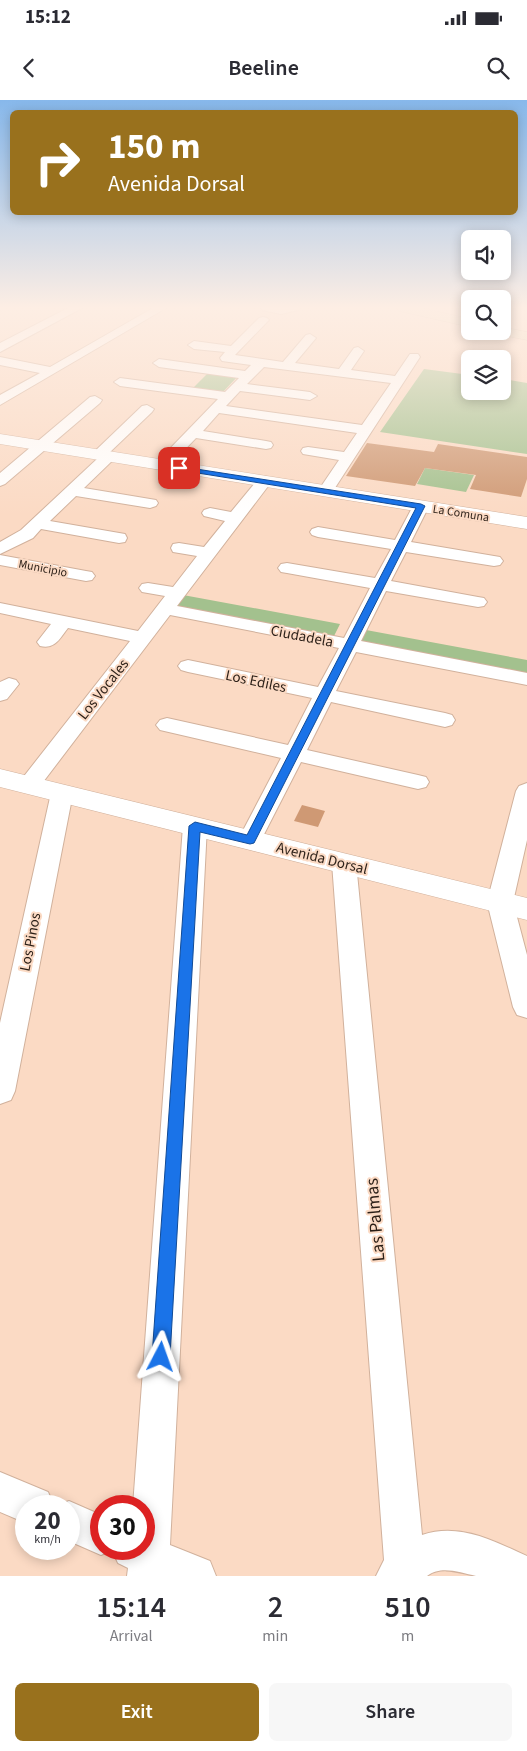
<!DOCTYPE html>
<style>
:root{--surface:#fff;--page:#f7f7f7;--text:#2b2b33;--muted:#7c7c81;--accent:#99711d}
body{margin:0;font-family:"Source Sans 3",sans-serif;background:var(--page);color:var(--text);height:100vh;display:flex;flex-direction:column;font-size:19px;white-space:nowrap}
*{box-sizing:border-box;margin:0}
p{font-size:16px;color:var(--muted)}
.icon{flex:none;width:28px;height:28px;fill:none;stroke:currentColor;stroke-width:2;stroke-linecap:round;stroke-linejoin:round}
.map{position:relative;height:1476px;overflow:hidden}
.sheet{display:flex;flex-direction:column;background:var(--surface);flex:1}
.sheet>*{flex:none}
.top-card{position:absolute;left:10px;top:10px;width:508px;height:105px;border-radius:8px;box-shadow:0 2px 12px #0003;background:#99711d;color:#fff;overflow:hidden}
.fabs{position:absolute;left:461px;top:130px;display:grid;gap:10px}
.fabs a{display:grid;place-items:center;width:50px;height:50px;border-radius:8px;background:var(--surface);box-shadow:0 2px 12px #0003;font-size:25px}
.speed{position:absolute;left:15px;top:1395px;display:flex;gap:10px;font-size:25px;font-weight:700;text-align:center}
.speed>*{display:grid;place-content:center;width:65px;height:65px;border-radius:50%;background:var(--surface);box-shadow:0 2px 12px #0003;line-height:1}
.speed small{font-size:12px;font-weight:400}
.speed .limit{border:8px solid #d22;background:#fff;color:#111}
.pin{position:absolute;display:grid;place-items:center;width:42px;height:42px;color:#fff;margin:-21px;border-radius:10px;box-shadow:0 2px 8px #0006}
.me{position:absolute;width:55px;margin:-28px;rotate:4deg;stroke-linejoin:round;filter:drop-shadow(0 0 4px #0008)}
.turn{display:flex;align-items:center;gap:18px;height:105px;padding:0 15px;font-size:22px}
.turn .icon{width:65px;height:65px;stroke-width:2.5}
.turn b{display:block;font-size:35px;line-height:42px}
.eta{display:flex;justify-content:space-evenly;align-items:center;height:85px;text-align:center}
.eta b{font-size:30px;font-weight:600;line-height:35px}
.cta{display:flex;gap:10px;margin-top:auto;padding:10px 15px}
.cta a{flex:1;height:58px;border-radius:8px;background:var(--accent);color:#fff;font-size:20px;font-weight:600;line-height:58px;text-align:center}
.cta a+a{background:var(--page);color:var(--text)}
.status{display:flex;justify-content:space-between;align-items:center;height:35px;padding:0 25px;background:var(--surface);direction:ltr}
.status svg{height:14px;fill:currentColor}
header{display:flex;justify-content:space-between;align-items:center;height:65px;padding:0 15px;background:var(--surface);font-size:22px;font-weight:600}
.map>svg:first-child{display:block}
.green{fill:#a3c18e}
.building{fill:#cf9974}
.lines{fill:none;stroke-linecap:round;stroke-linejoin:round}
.minor-casing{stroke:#d1b19c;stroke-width:2}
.tertiary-casing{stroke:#d1b19c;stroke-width:1}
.secondary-casing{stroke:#d1b19c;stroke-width:1}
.minor{fill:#fff;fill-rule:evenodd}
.tertiary{fill:#fff;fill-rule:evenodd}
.secondary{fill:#ecddbd;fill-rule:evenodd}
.route{fill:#1a73e8;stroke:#114b97}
.labels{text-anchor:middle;stroke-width:4;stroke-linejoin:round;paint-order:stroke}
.far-street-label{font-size:12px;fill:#2b1f17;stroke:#fbdac4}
.street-label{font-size:15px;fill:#2b1f17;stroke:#fbdac4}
.near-street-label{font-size:18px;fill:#2b1f17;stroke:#fbdac4}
</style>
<div class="status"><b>15:12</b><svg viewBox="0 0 49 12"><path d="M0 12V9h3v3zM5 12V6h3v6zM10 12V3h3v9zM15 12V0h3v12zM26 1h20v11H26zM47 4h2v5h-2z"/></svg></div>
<header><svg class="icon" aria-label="back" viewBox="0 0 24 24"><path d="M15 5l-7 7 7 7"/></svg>Beeline<svg class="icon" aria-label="search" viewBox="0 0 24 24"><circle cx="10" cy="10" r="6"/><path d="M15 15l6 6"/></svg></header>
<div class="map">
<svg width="527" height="1476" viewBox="0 0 527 1476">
<rect width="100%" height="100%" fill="#fbdac4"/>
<!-- green -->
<path class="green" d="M 424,269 L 470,275 L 470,291 L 502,291 L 503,279 L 527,283 L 527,354 L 380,332 Z
M 210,271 L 239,275 L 221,294 L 191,290 Z
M 425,368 L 474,375 L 466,392 L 417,384 Z
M 183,495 L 340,524 L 333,538 L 174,508 Z
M 366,530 L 527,560 L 527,576 L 359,543 Z"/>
<!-- building -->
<path class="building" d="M 367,343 L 434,352 L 438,344 L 527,357 L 527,379 L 521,397 L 470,389 L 476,375 L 425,368 L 415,386 L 346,376 Z
M 302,705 L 325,711 L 318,727 L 294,721 Z"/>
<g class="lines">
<!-- minor casing -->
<g class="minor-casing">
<path id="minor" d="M 68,208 L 82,208 L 0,252 L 0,243 Z
M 153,208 L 166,208 L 0,305 L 0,295 L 40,273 L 0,265 L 0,257 L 50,267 Z
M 261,208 L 299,208 L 298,210 L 281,214 L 262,210 Z
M 263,217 L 267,218 L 269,220 L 267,222 L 235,255 L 283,262 L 306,235 L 310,234 L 316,238 L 295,263 L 339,269 L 354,248 L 358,247 L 364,251 L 351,270 L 395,276 L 410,254 L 418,254 L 420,257 L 331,394 L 321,394 L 318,391 L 339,360 L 303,354 L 301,351 L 303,348 L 308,347 L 344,352 L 357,333 L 219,313 L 203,331 L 266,341 L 271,342 L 273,345 L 271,348 L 266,349 L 196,338 L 167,368 L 157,368 L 155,365 L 157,362 L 218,299 L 120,286 L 114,282 L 120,278 L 225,292 L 239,278 L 159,267 L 153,263 L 159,259 L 245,271 L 251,265 L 222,261 L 220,258 L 225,252 L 194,249 L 188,245 L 194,241 L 231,246 L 259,218 ZM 264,267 L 391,283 L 362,325 L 226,306 L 240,291 L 310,300 L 317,296 L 310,292 L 247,284 Z
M 95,296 L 102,300 L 100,303 L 5,384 L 0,386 L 0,373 L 90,297 Z
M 147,305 L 154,309 L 152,312 L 109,353 L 115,357 L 113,360 L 84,388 L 156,400 L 158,403 L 156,406 L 150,408 L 76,396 L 50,421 L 125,434 L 127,438 L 125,442 L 119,443 L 41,429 L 33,438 L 0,454 L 0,442 L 21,430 L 97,359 L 92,355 L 94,352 L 142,306 Z
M 264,376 L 269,378 L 272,381 L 177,506 L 344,538 L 370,488 L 287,473 L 281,472 L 278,468 L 281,464 L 287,463 L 375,478 L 391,449 L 318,437 L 312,435 L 310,432 L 312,429 L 318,427 L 395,440 L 413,406 L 415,403 L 427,403 L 429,406 L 411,442 L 494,456 L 500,457 L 503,461 L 500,465 L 494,466 L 406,452 L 391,481 L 478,497 L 484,498 L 487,502 L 484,506 L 478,507 L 386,491 L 361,541 L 527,573 L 527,585 L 356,552 L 336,591 L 445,613 L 452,615 L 455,620 L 452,625 L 445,627 L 331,602 L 307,650 L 418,675 L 426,677 L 429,682 L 426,687 L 418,689 L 301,662 L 258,746 L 250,748 L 242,746 L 238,740 L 281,658 L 160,630 L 156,625 L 160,620 L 167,618 L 288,645 L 312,598 L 188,572 L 181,570 L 178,566 L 181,562 L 188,560 L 318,587 L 339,548 L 170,515 L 37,690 L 29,693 L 21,690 L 18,685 L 21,680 L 130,541 L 68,528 C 60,538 55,550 40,546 L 37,542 L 51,524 L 0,513 L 0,503 L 138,531 L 165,496 L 142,492 L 139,488 L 142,484 L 148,483 L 173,487 L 197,456 L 173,452 L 171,448 L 173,444 L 179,443 L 204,447 L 225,421 L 204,416 L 202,413 L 204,410 L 210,408 L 231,412 L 259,378 Z
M 0,455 L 86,471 L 92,472 L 95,476 L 92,480 L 86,481 L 0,465 Z
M 9,578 L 16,580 L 19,584 L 7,599 L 0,601 L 0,582 Z
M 527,683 L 527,740 L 513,802 L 527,855 L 527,918 L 517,915 L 513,907 L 487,802 L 516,691 L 519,686 Z
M 62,685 L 70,688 L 73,693 L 15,991 L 11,1000 L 0,1004 L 0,923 L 51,693 L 54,688 Z
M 195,718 L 203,720 L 207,726 L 170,1445 L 210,1461 L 216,1476 L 127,1476 L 128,1468 L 118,1463 L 112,1450 L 101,1455 L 69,1441 L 69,1406 L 56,1406 L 69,1401 L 101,1415 L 101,1449 L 144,1449 L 144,1406 L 133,1406 L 183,726 L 187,720 Z
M 344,754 L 353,757 L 356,763 L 422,1435 C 459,1422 494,1441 527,1456 L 527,1476 C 511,1476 492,1476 476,1476 C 460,1473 442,1465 427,1476 L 376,1476 L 384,1460 L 332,763 L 335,757 Z
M 0,1372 L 48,1392 L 54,1406 L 26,1406 L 26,1423 L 0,1412 Z"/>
</g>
<!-- tertiary casing -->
<g class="tertiary-casing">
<path id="tertiary" d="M 0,334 L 527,417 L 527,429 L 0,344 Z
M 0,669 L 527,798 L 527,820 L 0,687 Z"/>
</g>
<!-- secondary casing -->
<g class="secondary-casing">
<path id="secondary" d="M 398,208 L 422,208 L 470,219 L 470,227 L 399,211 Z
M 502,227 L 527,232 L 527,240 L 497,234 L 495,231 L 502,231 Z"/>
</g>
<!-- minor -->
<use href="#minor" class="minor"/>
<!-- tertiary -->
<use href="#tertiary" class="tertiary"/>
<!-- secondary -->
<use href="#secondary" class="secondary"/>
</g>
<!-- sky -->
<linearGradient id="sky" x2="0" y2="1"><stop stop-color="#87b8eb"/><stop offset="0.5" stop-color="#fdeee4"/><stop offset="1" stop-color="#fdeee4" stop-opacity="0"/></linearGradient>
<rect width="527" height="415" fill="url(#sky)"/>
<!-- route -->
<path class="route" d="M 177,366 L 421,404 L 425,406 L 254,743 L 250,744 L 200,732 L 170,1257 L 167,1263 L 161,1266 L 155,1263 L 152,1257 L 189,726 L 195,722 L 247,735 L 416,408 L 179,370 L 177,369 Z"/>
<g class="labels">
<!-- far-street labels -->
<g class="far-street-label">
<text transform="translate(461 413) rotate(9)" y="4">La Comuna</text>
<text transform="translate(43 468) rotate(11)" y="4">Municipio</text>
</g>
<!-- street labels -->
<g class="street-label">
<text transform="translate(302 536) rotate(11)" y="5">Ciudadela</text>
<text transform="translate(256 581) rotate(12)" y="5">Los Ediles</text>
<text transform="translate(103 589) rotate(-52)" y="5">Los Vocales</text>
<text transform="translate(322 758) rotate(14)" y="5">Avenida Dorsal</text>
<text transform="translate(30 842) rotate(-79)" y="5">Los Pinos</text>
</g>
<!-- near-street labels -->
<g class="near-street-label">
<text transform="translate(375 1120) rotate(-95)" y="6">Las Palmas</text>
</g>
</g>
</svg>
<div class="fabs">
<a><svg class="icon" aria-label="sound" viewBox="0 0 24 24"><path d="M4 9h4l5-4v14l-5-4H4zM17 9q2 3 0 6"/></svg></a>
<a><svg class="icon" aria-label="search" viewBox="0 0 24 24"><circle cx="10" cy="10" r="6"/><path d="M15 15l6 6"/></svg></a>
<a><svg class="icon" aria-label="layers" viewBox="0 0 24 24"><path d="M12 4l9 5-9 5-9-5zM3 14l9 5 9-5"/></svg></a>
</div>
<div class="speed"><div>20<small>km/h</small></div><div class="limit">30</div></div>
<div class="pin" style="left:179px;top:368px;background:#d93025"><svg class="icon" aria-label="arrive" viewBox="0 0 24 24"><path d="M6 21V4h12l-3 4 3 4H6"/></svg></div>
<svg class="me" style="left:161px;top:1257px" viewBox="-20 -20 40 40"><path d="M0-17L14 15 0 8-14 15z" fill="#1a73e8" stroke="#fff" stroke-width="4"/></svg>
<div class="top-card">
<div class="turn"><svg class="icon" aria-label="right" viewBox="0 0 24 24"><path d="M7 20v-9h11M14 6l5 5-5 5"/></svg><div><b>150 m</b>Avenida Dorsal</div></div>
</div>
</div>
<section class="sheet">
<div class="eta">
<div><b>15:14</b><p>Arrival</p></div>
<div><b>2</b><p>min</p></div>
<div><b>510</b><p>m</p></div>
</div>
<div class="cta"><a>Exit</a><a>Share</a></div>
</section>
